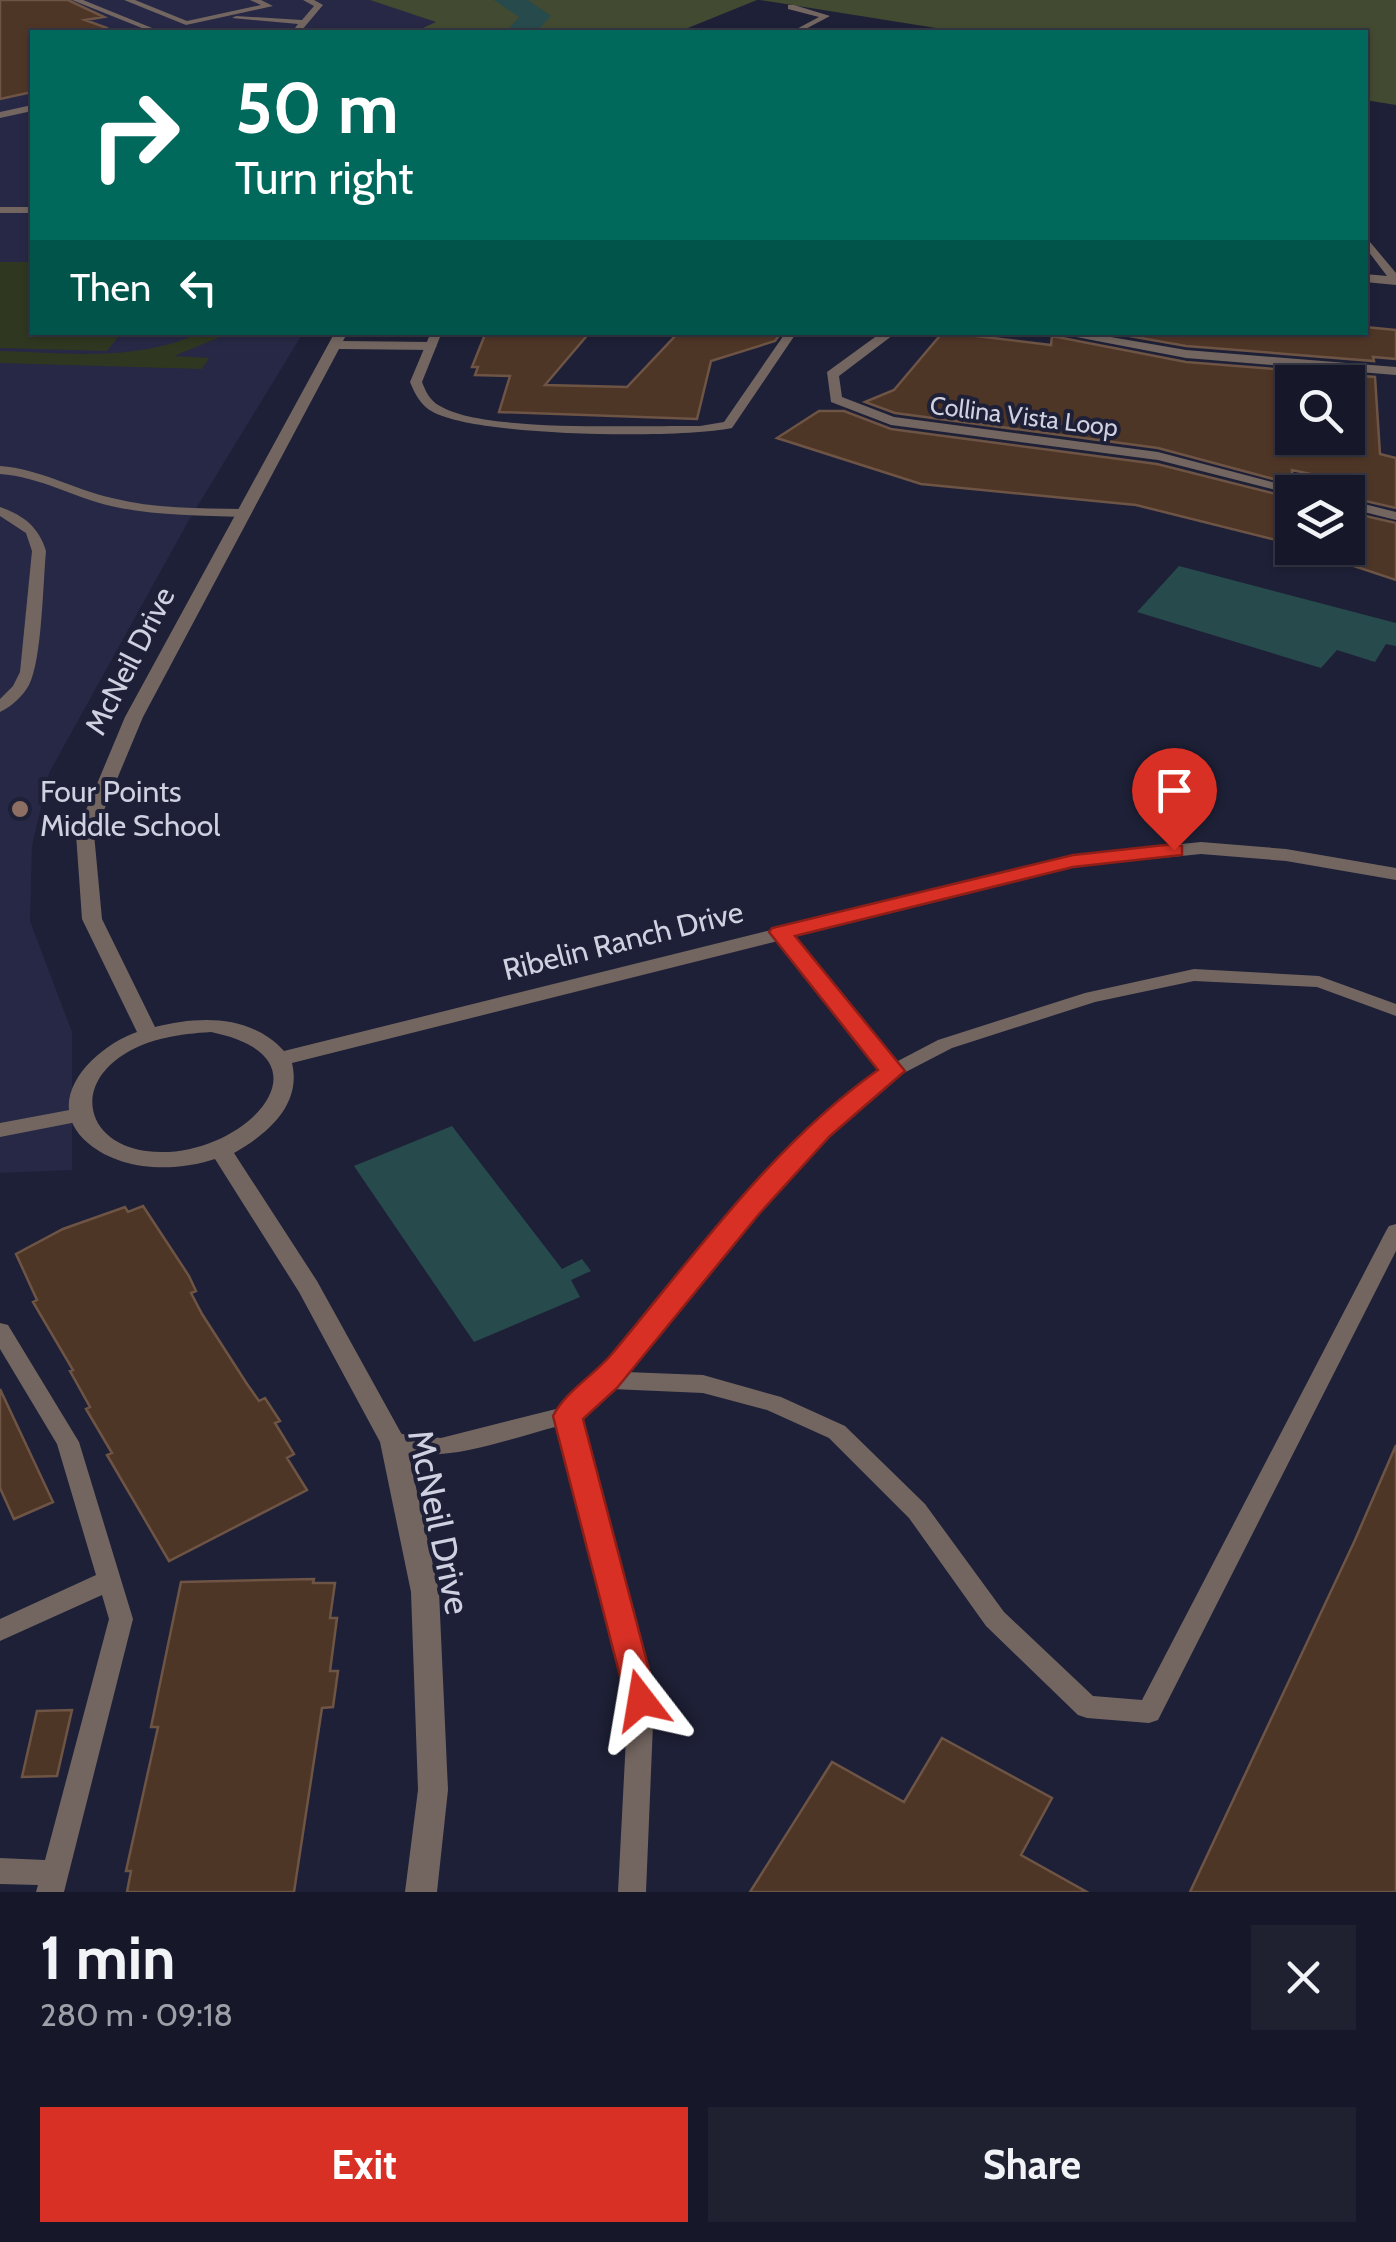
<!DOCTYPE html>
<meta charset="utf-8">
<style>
:root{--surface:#161829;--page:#1f2131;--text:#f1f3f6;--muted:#9ea0a8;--line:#353746;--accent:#d93025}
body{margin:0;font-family:Cabin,sans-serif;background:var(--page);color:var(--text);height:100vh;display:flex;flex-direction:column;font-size:38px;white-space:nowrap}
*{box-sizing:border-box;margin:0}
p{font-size:32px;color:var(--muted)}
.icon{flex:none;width:55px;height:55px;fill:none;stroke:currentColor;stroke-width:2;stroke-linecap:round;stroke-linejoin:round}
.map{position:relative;height:1892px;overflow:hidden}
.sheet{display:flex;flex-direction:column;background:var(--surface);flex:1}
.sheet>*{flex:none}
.top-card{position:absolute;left:30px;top:30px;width:1338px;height:305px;border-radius:0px;box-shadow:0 2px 8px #0004,0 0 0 2px var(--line);background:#00695c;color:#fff;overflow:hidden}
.tools{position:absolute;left:1275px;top:365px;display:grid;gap:20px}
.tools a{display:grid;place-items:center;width:90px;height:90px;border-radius:0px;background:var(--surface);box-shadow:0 2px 8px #0004,0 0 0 2px var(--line);font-size:50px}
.pin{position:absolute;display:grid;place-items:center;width:85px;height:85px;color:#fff;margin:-102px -42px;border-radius:50% 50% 50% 0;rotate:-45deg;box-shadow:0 0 10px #0007}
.pin .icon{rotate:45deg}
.me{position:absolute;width:110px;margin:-55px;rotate:346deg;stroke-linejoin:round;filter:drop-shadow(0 0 8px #0008)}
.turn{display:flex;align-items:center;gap:35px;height:210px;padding:0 40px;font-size:45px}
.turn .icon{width:130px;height:130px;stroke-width:2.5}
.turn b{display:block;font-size:70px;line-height:85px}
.then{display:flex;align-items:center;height:95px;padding:0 40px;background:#0003;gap:20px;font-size:38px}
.round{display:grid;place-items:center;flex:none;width:105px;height:105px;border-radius:0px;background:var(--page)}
.head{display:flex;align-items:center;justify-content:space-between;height:170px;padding:0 40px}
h1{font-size:60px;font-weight:700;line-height:75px}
.action{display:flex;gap:20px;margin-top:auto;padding:20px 40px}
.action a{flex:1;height:115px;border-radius:0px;background:var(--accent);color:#fff;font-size:40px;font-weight:700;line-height:115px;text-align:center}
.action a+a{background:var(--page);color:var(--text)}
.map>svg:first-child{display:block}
.built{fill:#262845}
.green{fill:#303720}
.forest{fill:#424a31}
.water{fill:#274a4d}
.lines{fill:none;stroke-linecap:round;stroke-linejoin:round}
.river{fill:#274a4d;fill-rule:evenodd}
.building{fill:#4e3627;stroke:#6e5444;stroke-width:2.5;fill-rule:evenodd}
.service{fill:#736661;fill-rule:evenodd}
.minor{fill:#736661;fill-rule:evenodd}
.route{fill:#d93025;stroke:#8d1f18;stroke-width:2.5}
.education-dot{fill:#8d6e63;stroke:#1e2037;stroke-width:4}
.labels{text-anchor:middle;stroke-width:8;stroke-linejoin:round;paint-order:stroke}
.far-street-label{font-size:25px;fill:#cfd0e0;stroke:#1e2037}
.street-label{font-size:30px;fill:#cfd0e0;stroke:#1e2037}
.poi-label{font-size:30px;fill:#cfd0e0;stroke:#1e2037;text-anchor:start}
.near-street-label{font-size:35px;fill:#cfd0e0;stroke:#1e2037}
</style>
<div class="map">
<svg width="1396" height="1892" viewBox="0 0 1396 1892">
<rect width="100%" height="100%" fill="#1e2037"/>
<!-- built -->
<path class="built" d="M 0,0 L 378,0 L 438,23 L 414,32 L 32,32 L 32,332 L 303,333 L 189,520 L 49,773 L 32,846 L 30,921 L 72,1032 L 72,1170 L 0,1173 Z"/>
<!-- green -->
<path class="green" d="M 0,262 L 32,262 L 32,332 L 121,333 L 107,351 L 0,348 Z
M 199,333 L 230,333 L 174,356 L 209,358 L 202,369 L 0,363 L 0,351 C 66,353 137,362 199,333 Z"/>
<!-- forest -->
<path class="forest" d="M 370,0 L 757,0 L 678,32 L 414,32 L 436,22 Z
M 760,0 L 1396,0 L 1396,105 L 1365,100 L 1365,32 L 961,32 Z"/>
<!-- water -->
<path class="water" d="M 1179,566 L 1396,623 L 1396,646 L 1386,644 L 1375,662 L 1337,650 L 1321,668 L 1137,612 Z
M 452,1126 L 562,1269 L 582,1259 L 591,1271 L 571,1280 L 580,1297 L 474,1342 L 354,1166 Z"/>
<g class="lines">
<!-- river -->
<path class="river" d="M 494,0 L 528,0 L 551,16 L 536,32 L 506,32 L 519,17 Z"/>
</g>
<!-- building -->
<path class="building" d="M 0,0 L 68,0 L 104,17 L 85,20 L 107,28 L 106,32 L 32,32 L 32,92 L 0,99 Z
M 1365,327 L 1396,330 L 1396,359 L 1373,357 L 1374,361 L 1186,346 L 1107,332 L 1365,332 Z
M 486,332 L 590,332 L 545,385 L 627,387 L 679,332 L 781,333 L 775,341 L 711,361 L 697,419 L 499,412 L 510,376 L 475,375 L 478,367 L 472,367 Z
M 943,332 L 1051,345 L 1052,336 L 1186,362 L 1375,377 L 1380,454 L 1396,458 L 1396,508 L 1348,497 L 1348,482 L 1292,470 L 1292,484 L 1158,448 L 895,413 L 865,402 L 894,390 ZM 1292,382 L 1348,382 L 1348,438 L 1292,438 Z
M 819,411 L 844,411 L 891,429 L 1157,464 L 1292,498 L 1292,544 L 1136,505 L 921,484 L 777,438 Z
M 1348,512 L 1396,523 L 1396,580 L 1348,564 Z
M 143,1206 L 189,1276 L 196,1291 L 191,1293 L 202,1314 L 247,1384 L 259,1401 L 265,1398 L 280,1421 L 275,1423 L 294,1454 L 287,1458 L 307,1490 L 169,1561 L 107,1455 L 112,1453 L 86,1409 L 90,1407 L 70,1371 L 73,1370 L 33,1302 L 37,1300 L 16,1254 L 63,1229 L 125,1207 L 128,1212 Z
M 0,1389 L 53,1502 L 14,1519 L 0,1488 Z
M 1396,1445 L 1396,1892 L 1190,1892 L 1355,1540 Z
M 314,1579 L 313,1583 L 335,1583 L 330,1618 L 337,1618 L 330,1671 L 338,1671 L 333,1707 L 322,1708 L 294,1892 L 127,1892 L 131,1871 L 126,1871 L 158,1727 L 151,1727 L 181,1582 Z
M 72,1710 L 57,1776 L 22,1777 L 37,1711 Z
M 942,1738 L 1052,1798 L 1021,1855 L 1087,1892 L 750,1892 L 832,1762 L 904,1802 Z"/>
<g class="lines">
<!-- service -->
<path class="service" d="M 72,0 L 83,0 L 162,32 L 152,32 Z
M 124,0 L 135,0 L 187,21 L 261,5 L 250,0 L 261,0 L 273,6 L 186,25 Z
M 303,0 L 314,0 L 323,5 L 302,30 L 295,28 L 298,24 L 232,18 L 236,16 L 302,20 L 314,6 Z
M 788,5 L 794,5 L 830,16 L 800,32 L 791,32 L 819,17 L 788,9 Z
M 32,105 L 32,111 L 0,118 L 0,112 Z
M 0,207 L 32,207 L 32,213 L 0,213 Z
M 431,332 L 442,332 L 422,382 C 426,392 430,401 440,406 C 484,433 642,425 700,426 L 724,422 L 786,332 L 797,332 L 732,428 C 679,439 479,437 433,412 C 421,406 415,394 410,382 Z
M 0,466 C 40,469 73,489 112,498 C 154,509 199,508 243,509 L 249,513 L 243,517 C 199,515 154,516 111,506 C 73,497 40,477 0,474 Z
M 0,507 C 23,515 39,527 46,551 C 43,582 42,660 29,685 C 23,696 11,707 0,712 L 0,699 L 13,686 L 20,672 L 32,551 L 26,533 L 0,516 Z
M 780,927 L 786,928 L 896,1062 L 938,1040 L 1085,993 L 1194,969 L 1319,976 L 1396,1004 L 1396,1016 L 1317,987 L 1194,981 L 1095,1002 L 952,1048 L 900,1075 L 853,1109 L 756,1213 L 626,1372 L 703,1375 L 781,1397 L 845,1426 L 925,1504 L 1004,1612 L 1093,1696 L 1142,1700 L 1386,1231 L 1389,1226 L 1396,1224 L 1396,1251 L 1158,1720 L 1149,1723 L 1087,1718 L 1078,1715 L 986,1626 L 909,1518 L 829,1438 L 767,1410 L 703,1393 L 612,1389 L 579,1418 L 654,1700 L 646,1892 L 618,1892 L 628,1700 L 559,1426 C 503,1440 442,1467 385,1448 L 382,1442 L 385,1436 L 393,1433 L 441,1438 L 560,1408 L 599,1374 L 742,1203 L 839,1099 L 882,1070 L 774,936 L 771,932 Z
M 80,1108 L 87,1110 L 90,1115 L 87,1120 L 0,1137 L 0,1123 Z
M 0,1323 L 8,1325 L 79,1442 L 133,1619 L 64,1892 L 36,1892 L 38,1885 L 0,1884 L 0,1858 L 45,1860 L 109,1619 L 102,1595 L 0,1641 L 0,1619 L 96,1575 L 57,1444 L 0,1349 Z"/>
<!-- minor -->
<path class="minor" d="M 1365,146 L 1370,151 L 1365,154 Z
M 1365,236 L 1396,273 L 1396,285 L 1365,282 L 1365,274 L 1387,276 L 1365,247 Z
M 335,332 L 348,332 L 343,341 L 431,342 L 437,346 L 431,350 L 339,349 L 143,717 L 94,834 L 102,919 L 155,1027 C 199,1016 250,1014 284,1051 L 1073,855 L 1201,842 L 1286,849 L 1396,868 L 1396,880 L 1286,861 L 1201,854 L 1073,867 L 292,1063 C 302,1105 267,1134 234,1153 L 317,1281 L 406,1442 L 439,1592 L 448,1790 L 437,1892 L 405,1892 L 418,1790 L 411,1592 L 380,1442 L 299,1292 L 215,1159 C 176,1172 122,1172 88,1143 C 39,1101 94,1047 137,1032 L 82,919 L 76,834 L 125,717 ZM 211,1032 C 344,1059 237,1164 146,1151 C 88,1143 72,1088 123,1055 C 149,1038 180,1034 211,1032 Z
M 882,332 L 897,332 L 839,376 L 842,397 L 894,417 L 1158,452 L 1310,492 L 1292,494 L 1158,460 L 891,425 L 831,402 L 827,372 Z
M 1050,332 L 1082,332 L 1186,350 L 1396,367 L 1396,375 L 1186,358 Z
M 1348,500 L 1396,512 L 1396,520 L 1348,508 Z"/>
</g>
<!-- route -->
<path class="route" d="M 1174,844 L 1182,846 L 1182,855 L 1073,867 L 795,936 L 905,1071 L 830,1136 L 759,1214 L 617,1388 L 583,1419 L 657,1700 L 653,1711 L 641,1715 L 629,1711 L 553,1416 C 565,1392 594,1375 611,1355 C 693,1257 773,1144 878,1070 L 769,932 L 772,928 L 1073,855 Z"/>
<!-- markers -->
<circle class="education-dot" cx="20" cy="809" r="10"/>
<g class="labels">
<!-- far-street labels -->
<g class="far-street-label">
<text transform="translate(1024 416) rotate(7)" y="9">Collina Vista Loop</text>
</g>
<!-- street labels -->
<g class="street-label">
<text transform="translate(130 661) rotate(-63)" y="10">McNeil Drive</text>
<text transform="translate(623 941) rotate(-14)" y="10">Ribelin Ranch Drive</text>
</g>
<!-- poi labels -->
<g class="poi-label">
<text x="40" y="802">Four Points<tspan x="40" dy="34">Middle School</tspan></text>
</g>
<!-- near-street labels -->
<g class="near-street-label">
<text transform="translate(439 1522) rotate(78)" y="12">McNeil Drive</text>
</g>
</g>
</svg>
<div class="tools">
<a><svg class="icon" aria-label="search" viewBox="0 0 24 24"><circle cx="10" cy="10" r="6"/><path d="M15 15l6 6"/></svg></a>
<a><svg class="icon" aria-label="layers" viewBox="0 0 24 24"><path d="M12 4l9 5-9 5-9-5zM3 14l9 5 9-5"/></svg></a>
</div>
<div class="pin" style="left:1174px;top:850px;background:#d93025"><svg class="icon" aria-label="arrive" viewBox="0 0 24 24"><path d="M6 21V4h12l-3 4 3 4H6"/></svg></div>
<svg class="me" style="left:641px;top:1700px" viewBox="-20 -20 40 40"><path d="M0-17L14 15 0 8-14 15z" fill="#d93025" stroke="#fff" stroke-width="4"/></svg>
<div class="top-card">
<div class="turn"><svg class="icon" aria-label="right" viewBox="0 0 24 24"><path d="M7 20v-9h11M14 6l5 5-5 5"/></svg><div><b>50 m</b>Turn right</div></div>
<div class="then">Then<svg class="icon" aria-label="left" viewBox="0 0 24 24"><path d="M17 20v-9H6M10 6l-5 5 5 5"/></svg></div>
</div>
</div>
<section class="sheet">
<div class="head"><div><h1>1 min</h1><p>280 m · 09:18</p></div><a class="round"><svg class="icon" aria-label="close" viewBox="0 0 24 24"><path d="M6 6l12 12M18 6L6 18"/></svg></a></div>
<div class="action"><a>Exit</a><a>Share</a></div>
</section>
